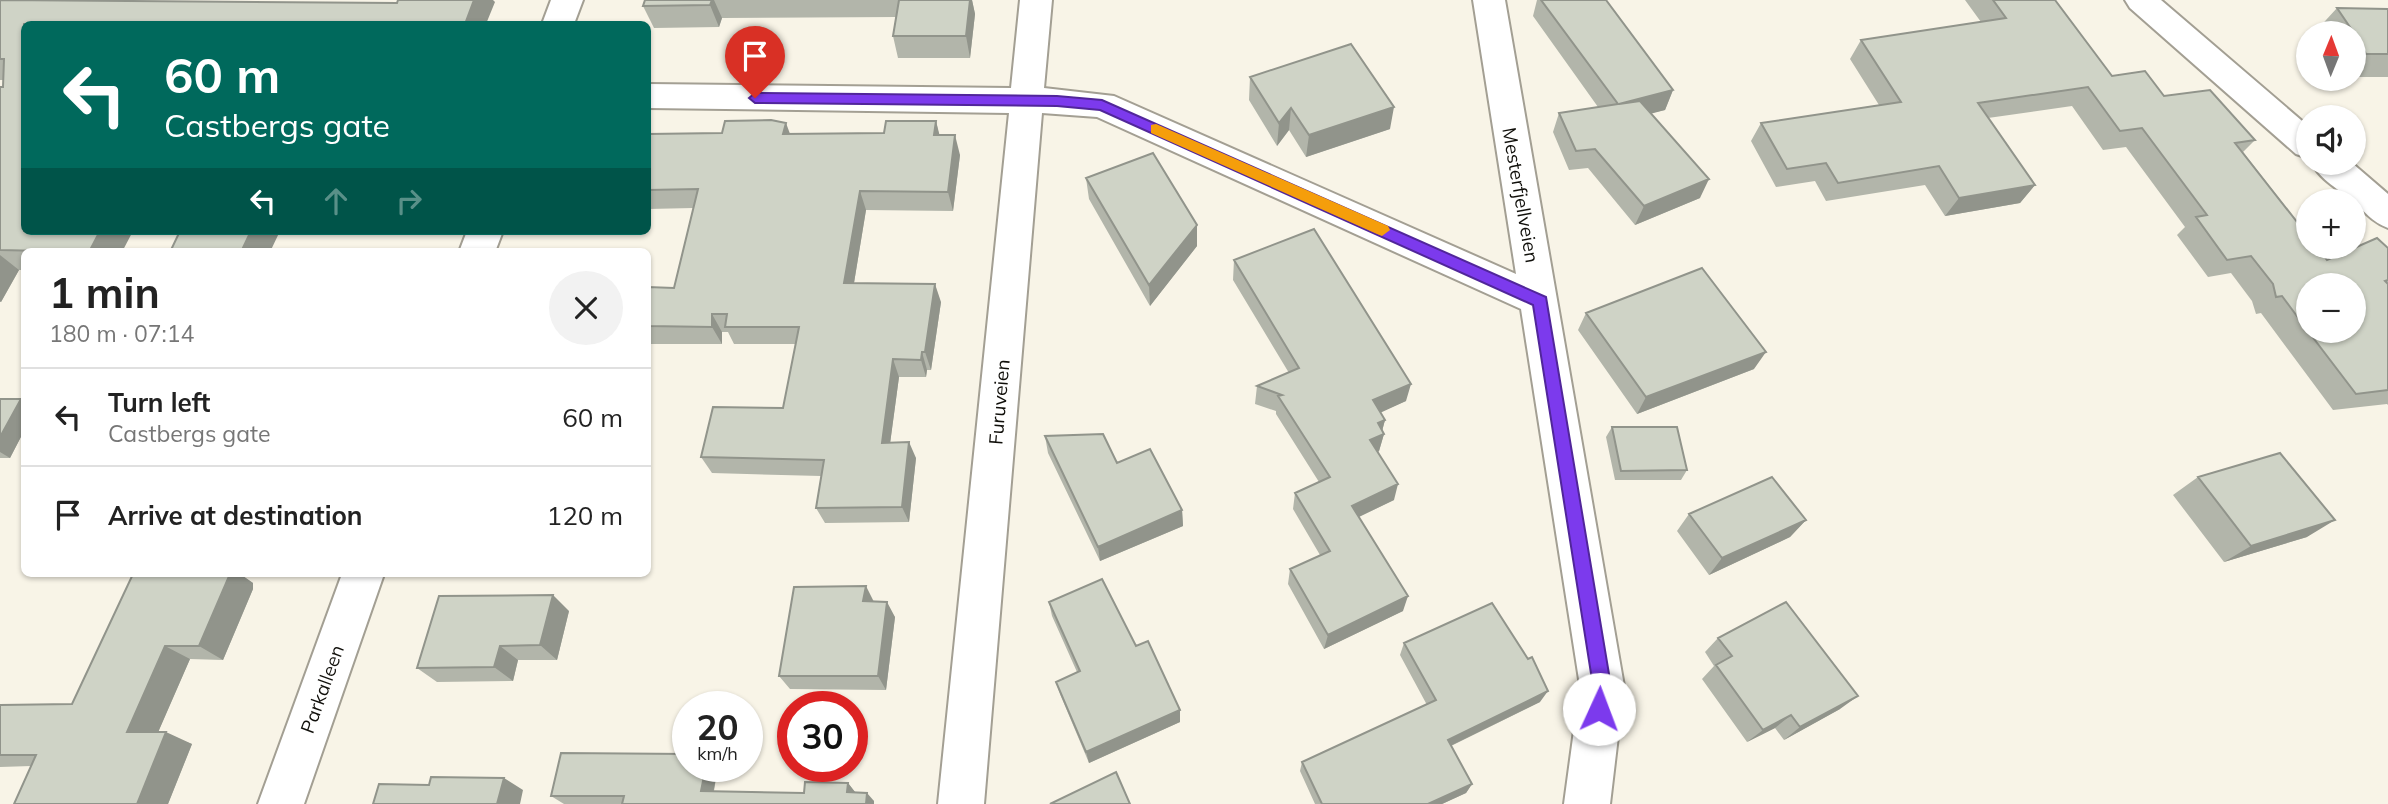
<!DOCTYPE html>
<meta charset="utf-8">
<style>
:root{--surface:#fff;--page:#f2f2f2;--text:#222;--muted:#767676;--line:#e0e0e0}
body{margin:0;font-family:Mulish,sans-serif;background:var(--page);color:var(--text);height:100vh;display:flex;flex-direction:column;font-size:26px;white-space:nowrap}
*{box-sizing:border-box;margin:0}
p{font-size:23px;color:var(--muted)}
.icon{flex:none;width:38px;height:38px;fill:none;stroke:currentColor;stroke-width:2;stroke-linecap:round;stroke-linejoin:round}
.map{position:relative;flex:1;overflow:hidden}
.side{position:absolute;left:21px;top:248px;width:630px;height:329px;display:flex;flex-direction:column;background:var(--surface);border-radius:10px;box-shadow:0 2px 5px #0004}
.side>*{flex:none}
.hud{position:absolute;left:21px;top:21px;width:630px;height:214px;border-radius:10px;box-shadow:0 2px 5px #0004;background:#00695c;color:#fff;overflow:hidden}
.needle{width:46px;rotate:1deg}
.fabs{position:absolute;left:2296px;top:21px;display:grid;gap:14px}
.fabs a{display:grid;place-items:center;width:70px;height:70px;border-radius:50%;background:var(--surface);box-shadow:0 2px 5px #0004;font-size:35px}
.speed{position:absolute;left:672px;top:691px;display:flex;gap:14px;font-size:35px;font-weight:700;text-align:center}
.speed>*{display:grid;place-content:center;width:91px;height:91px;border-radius:50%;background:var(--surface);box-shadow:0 2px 5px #0004;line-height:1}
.speed small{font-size:18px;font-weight:400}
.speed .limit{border:10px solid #d22;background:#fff;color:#111}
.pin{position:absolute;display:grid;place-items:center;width:60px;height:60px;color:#fff;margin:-72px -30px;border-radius:50% 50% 50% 0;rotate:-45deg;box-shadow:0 0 7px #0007}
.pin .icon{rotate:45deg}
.me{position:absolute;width:77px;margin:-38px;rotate:2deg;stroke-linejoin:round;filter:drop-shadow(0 0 5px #0008)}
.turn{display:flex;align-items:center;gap:24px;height:147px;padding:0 28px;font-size:32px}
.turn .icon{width:91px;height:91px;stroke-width:2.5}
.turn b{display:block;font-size:49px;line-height:60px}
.lanes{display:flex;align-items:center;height:66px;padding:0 28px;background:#0003;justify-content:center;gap:35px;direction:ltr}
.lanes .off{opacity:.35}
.round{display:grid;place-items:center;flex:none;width:74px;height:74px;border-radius:37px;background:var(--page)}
.summary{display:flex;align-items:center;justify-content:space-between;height:119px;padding:0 28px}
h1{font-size:42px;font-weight:700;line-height:52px}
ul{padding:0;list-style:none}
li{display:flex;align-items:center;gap:21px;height:98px;padding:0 28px;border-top:2px solid var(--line)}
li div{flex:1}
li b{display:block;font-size:26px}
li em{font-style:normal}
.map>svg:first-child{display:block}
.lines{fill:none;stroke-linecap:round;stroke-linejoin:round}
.street-casing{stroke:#a39f93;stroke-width:4}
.secondary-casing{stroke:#a39f93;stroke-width:4}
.street{fill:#fff;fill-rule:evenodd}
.secondary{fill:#fff;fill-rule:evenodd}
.wall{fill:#b2b5aa}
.shaded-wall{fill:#91948b}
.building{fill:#cfd3c6;stroke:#91948b;stroke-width:2}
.route{fill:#7c3aed;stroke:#51269a;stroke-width:2}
.slow{fill:#f59e0b}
.labels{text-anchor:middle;stroke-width:5;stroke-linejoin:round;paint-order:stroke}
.street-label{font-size:19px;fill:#100f0a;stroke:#fff}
</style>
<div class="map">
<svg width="2388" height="804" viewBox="0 0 2388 804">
<rect width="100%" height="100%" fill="#f8f4e7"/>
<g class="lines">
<!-- street casing -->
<g class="street-casing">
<path id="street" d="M 551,0 L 583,0 L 574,24 L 542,24 Z
M 1020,0 L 1052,0 L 1044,88 L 1114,96 L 1516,274 L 1473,0 L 1505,0 L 1624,686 L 1610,804 L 1564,804 L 1580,686 L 1521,309 L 1097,117 L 1042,113 L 984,804 L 938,804 L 1009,113 L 648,108 L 648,84 L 1011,88 Z
M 467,231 L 503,231 L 495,252 L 459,252 Z
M 342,574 L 384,574 L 304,804 L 258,804 Z"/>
</g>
<!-- secondary casing -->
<g class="secondary-casing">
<path id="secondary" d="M 2125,0 L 2161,0 L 2308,126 L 2308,158 L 2296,154 L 2130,8 Z
M 2312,163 L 2352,163 L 2388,194 L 2388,228 C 2372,222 2364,211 2353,201 C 2339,189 2321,181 2312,163 Z"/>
</g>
<!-- street -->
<use href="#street" class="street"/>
<!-- secondary -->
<use href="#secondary" class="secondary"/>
</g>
<!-- wall -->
<path class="wall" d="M 0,0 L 397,3 L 495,2 L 24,24 L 122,252 L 24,252 L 24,270 L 19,270 L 1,302 L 0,302 L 0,87 L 3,87 L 3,80 L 0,80 Z
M 645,0 L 972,0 L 975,14 L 970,58 L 898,58 L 893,36 L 896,17 L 722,18 L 719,27 L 654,28 L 643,6 Z
M 1537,0 L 1606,0 L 1673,90 L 1665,110 L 1651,113 L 1700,198 L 1635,225 L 1588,168 L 1569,170 L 1553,132 L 1559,113 L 1598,107 L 1533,16 Z
M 1965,0 L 2055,0 L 2112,76 L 2164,96 L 2255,140 L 2243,152 L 2327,260 L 2388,248 L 2388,405 L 2387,404 L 2333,410 L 2261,313 L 2256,314 L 2252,301 L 2231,273 L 2208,277 L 2177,235 L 2185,227 L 2126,147 L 2103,150 L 2072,106 L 1988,118 L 2035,185 L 2020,203 L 1945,216 L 1925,185 L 1826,201 L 1815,181 L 1776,187 L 1751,141 L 1761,123 L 1879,105 L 1850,59 L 1861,40 L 1981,22 Z
M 2337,8 L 2388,9 L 2388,77 L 2354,77 L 2354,33 L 2316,33 L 2315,32 Z
M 1250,77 L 1390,129 L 1306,157 L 1289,130 L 1277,146 L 1249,100 Z
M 936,121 L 939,135 L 960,155 L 953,211 L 866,210 L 854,283 L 941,302 L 931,370 L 927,370 L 926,377 L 899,377 L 890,443 L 916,458 L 909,522 L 825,523 L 816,508 L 821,476 L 712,473 L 701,457 L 783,408 L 796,344 L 734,344 L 728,332 L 722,332 L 722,344 L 648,344 L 648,287 L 674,288 L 693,208 L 648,209 L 648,134 L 884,133 Z
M 1086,178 L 1197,225 L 1197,246 L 1150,306 L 1089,199 Z
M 1234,260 L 1406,401 L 1380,412 L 1385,420 L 1382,431 L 1384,434 L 1379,451 L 1378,452 L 1394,500 L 1359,517 L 1403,611 L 1324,649 L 1288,584 L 1290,569 L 1320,555 L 1293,509 L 1295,493 L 1319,482 L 1276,414 L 1276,411 L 1255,404 L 1257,386 L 1289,373 L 1233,280 Z
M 1586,313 L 1754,369 L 1637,414 L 1578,330 Z
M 0,399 L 21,399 L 24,402 L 24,431 L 10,458 L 0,458 Z
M 1612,427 L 1687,470 L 1681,480 L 1615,480 L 1606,437 Z
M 1045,436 L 1117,463 L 1182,510 L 1183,526 L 1100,561 L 1048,453 Z
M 2198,477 L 2307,537 L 2224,562 L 2173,495 Z
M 1689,514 L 1806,520 L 1790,537 L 1709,575 L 1677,531 Z
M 133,574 L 240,574 L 253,583 L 253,589 L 223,660 L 190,659 L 158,732 L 192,744 L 168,804 L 14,804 L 31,766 L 0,767 L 0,705 L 72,704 Z
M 874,601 L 895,617 L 886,690 L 790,689 L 779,676 Z
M 1049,602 L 1136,646 L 1180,710 L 1180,722 L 1089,763 L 1060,694 L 1056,682 L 1077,672 L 1052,616 Z
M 569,611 L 557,660 L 518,660 L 513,681 L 437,682 L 417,668 Z
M 1718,638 L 1840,709 L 1784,740 L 1775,728 L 1747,742 L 1702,679 L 1714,666 L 1705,652 Z
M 1404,643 L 1540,702 L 1451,746 L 1472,784 L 1466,793 L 1442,804 L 1315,804 L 1300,771 L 1302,762 L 1427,705 L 1400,655 Z
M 688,766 L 718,766 L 714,791 L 804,793 L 848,783 L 855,792 L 874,801 L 874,804 L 564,804 L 551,796 Z"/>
<!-- shaded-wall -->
<path class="shaded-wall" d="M 474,0 L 493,0 L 495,2 L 486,24 L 465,24 Z
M 712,0 L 714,0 L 722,18 L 719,27 L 710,5 Z
M 968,0 L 972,0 L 975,14 L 970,58 L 966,36 Z
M 1673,90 L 1665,110 L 1612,124 L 1619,104 Z
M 1394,107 L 1390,129 L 1306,157 L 1309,135 Z
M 1291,108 L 1289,130 L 1277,146 L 1279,123 Z
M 936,121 L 941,141 L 934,135 Z
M 786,123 L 793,142 L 783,134 Z
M 955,135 L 960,155 L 953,211 L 948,192 Z
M 1709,179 L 1700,198 L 1635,225 L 1644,206 Z
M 2035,185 L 2020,203 L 1945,216 L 1959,198 Z
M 860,191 L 866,210 L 851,301 L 844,283 Z
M 1197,225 L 1197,246 L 1150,306 L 1149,285 Z
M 100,231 L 133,231 L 122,252 L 89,252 Z
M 251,231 L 280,231 L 270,252 L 241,252 Z
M 0,255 L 19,270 L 1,302 L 0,301 Z
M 935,284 L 941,302 L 931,370 L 925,352 Z
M 712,314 L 722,332 L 722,344 L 712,327 Z
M 922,352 L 927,370 L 926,377 L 921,360 Z
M 1766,352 L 1754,369 L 1637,414 L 1646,397 Z
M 893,359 L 899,377 L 888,459 L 882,443 Z
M 1411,384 L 1406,401 L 1369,418 L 1373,400 Z
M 21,399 L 24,402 L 24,431 L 10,458 L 0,452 L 0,437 Z
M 1385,420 L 1381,435 L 1384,434 L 1379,451 L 1366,457 L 1370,440 L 1378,423 Z
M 909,442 L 916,458 L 909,522 L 902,507 Z
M 1398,484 L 1394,500 L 1348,522 L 1352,506 Z
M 1182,510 L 1183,526 L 1100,561 L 1098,547 Z
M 1806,520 L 1790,537 L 1709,575 L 1722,558 Z
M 2335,520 L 2307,537 L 2224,562 L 2251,546 Z
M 230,574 L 240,574 L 253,583 L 253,589 L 223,660 L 199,646 Z
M 866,586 L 874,602 L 863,601 Z
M 553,595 L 569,611 L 557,660 L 540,645 Z
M 1408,596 L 1403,611 L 1324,649 L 1328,635 Z
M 887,602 L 895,617 L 886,690 L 878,676 Z
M 165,646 L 190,659 L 153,744 L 127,732 Z
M 500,646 L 518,660 L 513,681 L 494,667 Z
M 1548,691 L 1540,702 L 1442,750 L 1448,740 Z
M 1858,696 L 1840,709 L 1784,740 L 1800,727 Z
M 1180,710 L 1180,722 L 1089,763 L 1086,752 Z
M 1791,715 L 1775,728 L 1747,742 L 1763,730 Z
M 166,732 L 192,744 L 168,804 L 137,804 Z
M 706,766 L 718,766 L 712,800 L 701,791 Z
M 504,778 L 523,790 L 520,804 L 497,804 Z
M 848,783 L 855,792 L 854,801 L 847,792 Z
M 1472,784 L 1466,793 L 1442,804 L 1428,804 Z
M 867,793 L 874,801 L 874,804 L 866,804 Z"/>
<!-- building -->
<path class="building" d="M 0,0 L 397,3 L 398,0 L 474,0 L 465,24 L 24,24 L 24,231 L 100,231 L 89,252 L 0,250 L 0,87 L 3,87 L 4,59 L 0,59 Z
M 645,0 L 712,0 L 710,5 L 643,6 Z
M 899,0 L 970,0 L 966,36 L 893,36 Z
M 1541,0 L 1606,0 L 1673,90 L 1619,104 L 1640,101 L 1709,179 L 1644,206 L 1595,149 L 1576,151 L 1559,113 L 1618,104 Z
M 1993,0 L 2055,0 L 2112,76 L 2145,71 L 2164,96 L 2210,90 L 2255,140 L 2235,143 L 2308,236 L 2308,247 L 2317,247 L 2327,260 L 2377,238 L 2388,248 L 2388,280 L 2385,281 L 2388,284 L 2388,390 L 2356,394 L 2308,331 L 2354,331 L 2354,285 L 2308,285 L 2308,331 L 2282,296 L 2276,297 L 2273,284 L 2251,256 L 2227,260 L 2196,217 L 2207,215 L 2142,128 L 2120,131 L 2088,87 L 1978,103 L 2035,185 L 1959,198 L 1939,166 L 1838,183 L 1826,163 L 1787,169 L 1761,123 L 1901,102 L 1861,40 L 2006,18 Z
M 2337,8 L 2388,9 L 2388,54 L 2366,54 L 2354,33 Z
M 1351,44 L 1394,107 L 1309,135 L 1291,108 L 1279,123 L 1250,77 Z
M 771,120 L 786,123 L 783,134 L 884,133 L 886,121 L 936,121 L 934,135 L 955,135 L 948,192 L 860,191 L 844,283 L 935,284 L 925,352 L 922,352 L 921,360 L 893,359 L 882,443 L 909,442 L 902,507 L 816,508 L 824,460 L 701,457 L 713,407 L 783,408 L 799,327 L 725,327 L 727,314 L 712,314 L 712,327 L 648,326 L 648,287 L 674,288 L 698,189 L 648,190 L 648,134 L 722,133 L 725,121 Z
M 1153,153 L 1197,225 L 1149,285 L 1086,178 Z
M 1314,229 L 1411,384 L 1373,400 L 1385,420 L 1378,423 L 1384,434 L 1370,440 L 1398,484 L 1352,506 L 1408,596 L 1328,635 L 1290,569 L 1330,551 L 1295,493 L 1330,477 L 1278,396 L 1282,395 L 1257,386 L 1299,368 L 1234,260 Z
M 180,231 L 251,231 L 241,252 L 170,252 Z
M 1702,268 L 1766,352 L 1646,397 L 1586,313 Z
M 0,399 L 21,399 L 0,437 Z
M 1612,427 L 1677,427 L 1687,470 L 1621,471 Z
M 1103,434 L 1117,463 L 1150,449 L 1182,510 L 1098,547 L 1045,436 Z
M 2280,453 L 2335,520 L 2251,546 L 2198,477 Z
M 1772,477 L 1806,520 L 1722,558 L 1689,514 Z
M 133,574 L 230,574 L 199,646 L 165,646 L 127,732 L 166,732 L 137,804 L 14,804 L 36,755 L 0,755 L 0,705 L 72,704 Z
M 1102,579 L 1136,646 L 1148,641 L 1180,710 L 1086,752 L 1056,682 L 1080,671 L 1049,602 Z
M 866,586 L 863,601 L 887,602 L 878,676 L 779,676 L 794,587 Z
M 553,595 L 540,645 L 500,646 L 494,667 L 417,668 L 439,596 Z
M 1786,602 L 1858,696 L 1800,727 L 1791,715 L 1763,730 L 1716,665 L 1732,656 L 1718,638 Z
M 1492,603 L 1528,659 L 1532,657 L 1548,691 L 1448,740 L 1472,784 L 1428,804 L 1322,804 L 1302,762 L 1436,700 L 1404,643 Z
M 561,753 L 688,754 L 688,766 L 706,766 L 701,791 L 804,793 L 805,782 L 848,783 L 847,792 L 867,793 L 866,804 L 622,804 L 624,796 L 551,796 Z
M 1116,772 L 1130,804 L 1050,804 Z
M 431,777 L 504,778 L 497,804 L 373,804 L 379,784 L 429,785 Z"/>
<!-- route -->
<path class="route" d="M 755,93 L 1057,96 L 1102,100 L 1546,297 L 1611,686 L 1605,716 L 1599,718 L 1592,716 L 1590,709 L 1593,686 L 1533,305 L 1100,110 L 1057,106 L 755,103 L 749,98 Z"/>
<!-- slow -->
<path class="slow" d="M 1156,124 L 1388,226 L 1390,230 L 1382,236 L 1377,234 L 1151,133 L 1151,125 Z"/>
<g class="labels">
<!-- street labels -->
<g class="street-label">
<text transform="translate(1521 195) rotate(80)" y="7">Mesterfjellveien</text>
<text transform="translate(999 402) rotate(-85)" y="7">Furuveien</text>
<text transform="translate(322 689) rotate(-70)" y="7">Parkalleen</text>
</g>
</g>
</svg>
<div class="fabs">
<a><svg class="needle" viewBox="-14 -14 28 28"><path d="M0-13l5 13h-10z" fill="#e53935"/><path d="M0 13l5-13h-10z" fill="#767676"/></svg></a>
<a><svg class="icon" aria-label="sound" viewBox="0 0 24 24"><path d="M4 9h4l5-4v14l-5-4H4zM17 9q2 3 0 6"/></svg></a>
<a>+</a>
<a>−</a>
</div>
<div class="speed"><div>20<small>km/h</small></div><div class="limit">30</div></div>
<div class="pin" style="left:755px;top:98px;background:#d93025"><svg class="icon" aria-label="arrive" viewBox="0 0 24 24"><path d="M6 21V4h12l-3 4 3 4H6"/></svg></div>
<svg class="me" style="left:1599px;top:709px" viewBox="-20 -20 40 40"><circle r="19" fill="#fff"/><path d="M0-13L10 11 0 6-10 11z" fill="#7c3aed"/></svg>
<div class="hud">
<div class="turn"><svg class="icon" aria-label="left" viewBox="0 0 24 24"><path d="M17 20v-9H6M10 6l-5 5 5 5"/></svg><div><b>60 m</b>Castbergs gate</div></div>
<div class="lanes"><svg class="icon" aria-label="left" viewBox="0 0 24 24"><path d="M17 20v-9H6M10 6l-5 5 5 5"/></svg><svg class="icon off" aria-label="ahead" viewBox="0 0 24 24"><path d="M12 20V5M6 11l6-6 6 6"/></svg><svg class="icon off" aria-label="right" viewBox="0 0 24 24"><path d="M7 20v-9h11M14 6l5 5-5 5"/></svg></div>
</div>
<section class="side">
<div class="summary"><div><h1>1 min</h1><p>180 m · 07:14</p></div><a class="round"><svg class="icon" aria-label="close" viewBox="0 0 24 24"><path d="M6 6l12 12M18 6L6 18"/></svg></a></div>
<ul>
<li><svg class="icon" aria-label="left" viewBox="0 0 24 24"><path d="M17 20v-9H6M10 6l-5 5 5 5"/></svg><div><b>Turn left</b><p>Castbergs gate</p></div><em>60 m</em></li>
<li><svg class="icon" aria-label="arrive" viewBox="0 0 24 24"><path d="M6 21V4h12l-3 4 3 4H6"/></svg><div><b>Arrive at destination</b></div><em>120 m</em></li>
</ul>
</section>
</div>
